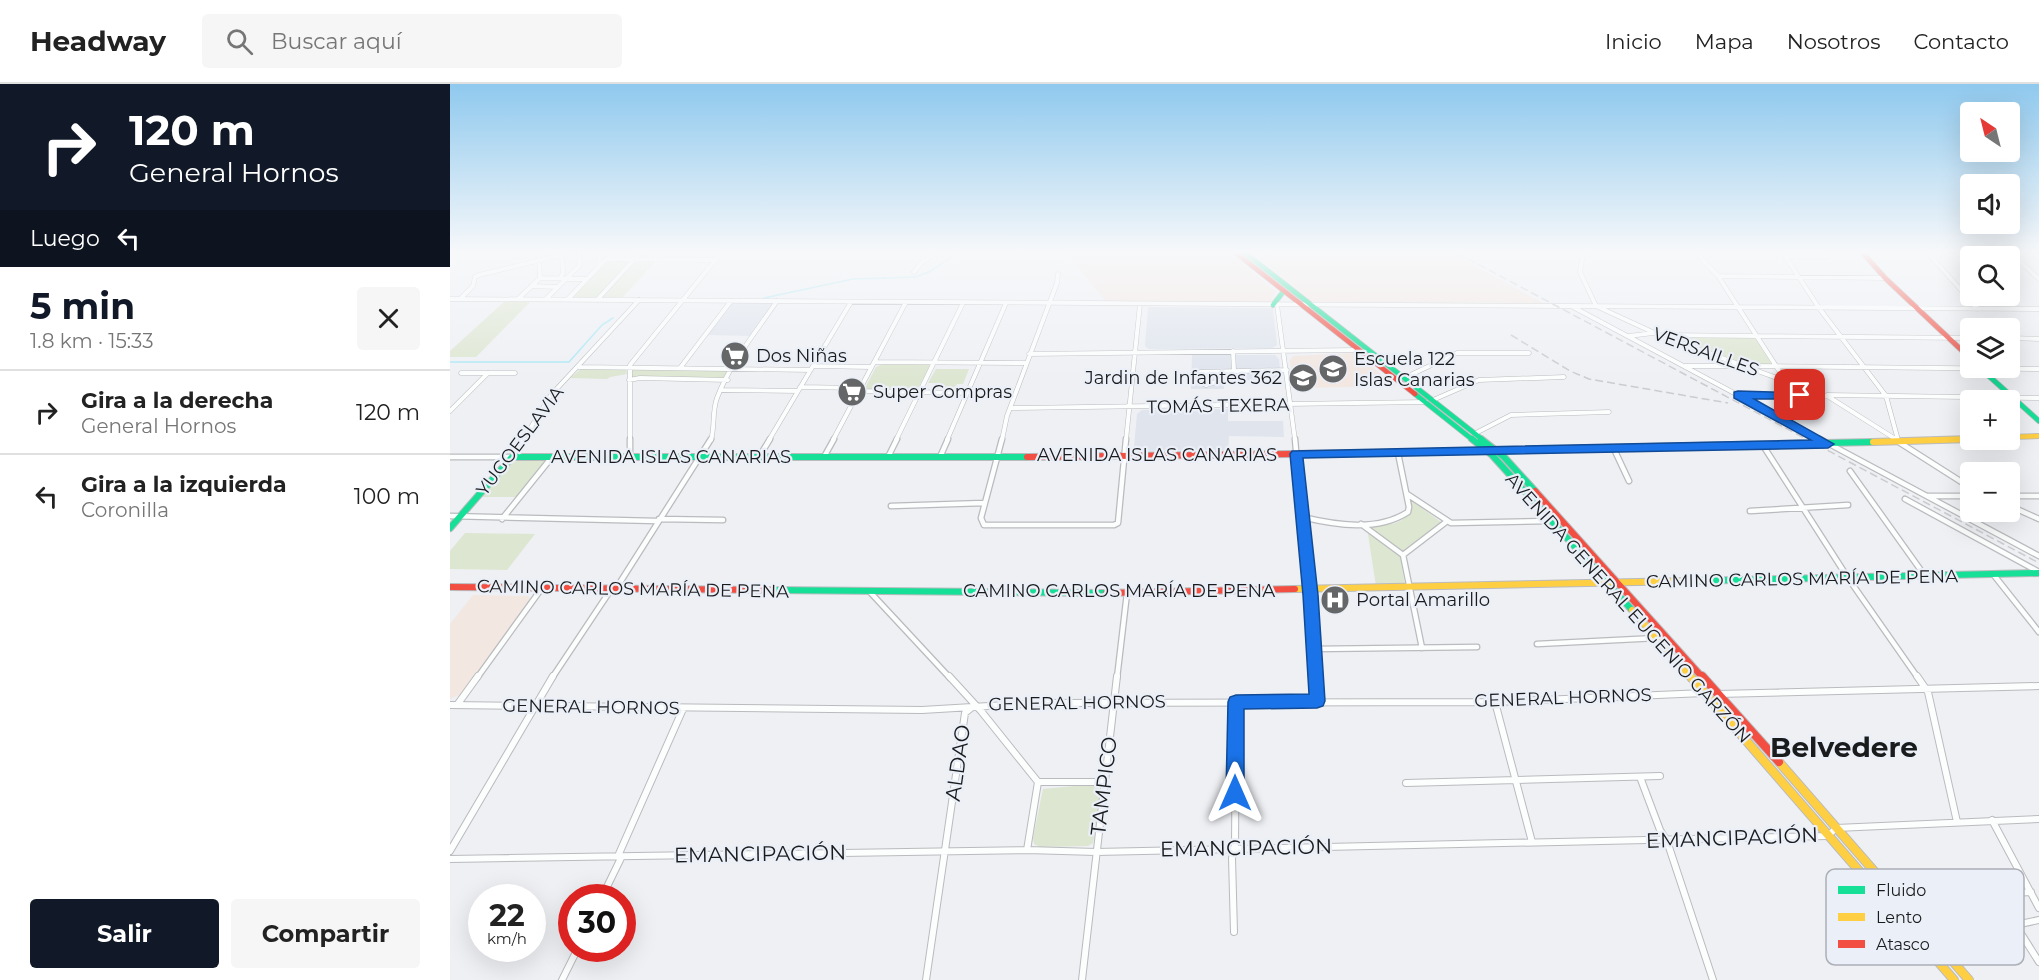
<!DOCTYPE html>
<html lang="es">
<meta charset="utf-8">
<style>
:root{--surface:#fff;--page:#f6f6f6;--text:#222;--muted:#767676;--line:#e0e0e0;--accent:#111827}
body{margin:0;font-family:Montserrat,sans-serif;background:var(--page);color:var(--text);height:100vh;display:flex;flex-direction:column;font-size:22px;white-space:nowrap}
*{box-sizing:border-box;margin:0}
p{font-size:20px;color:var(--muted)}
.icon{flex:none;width:33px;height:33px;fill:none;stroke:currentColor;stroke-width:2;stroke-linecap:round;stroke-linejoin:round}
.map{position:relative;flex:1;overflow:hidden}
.details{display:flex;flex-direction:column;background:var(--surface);width:450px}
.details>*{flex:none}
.guide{background:#111827;color:#fff;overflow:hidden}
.needle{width:39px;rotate:325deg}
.controls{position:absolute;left:1510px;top:18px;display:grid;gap:12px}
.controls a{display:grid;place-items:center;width:60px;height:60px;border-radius:6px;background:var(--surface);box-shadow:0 6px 24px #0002;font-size:30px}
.speed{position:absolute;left:18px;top:800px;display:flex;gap:12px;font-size:30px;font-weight:700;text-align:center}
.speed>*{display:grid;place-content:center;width:78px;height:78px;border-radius:50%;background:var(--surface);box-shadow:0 6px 24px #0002;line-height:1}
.speed small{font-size:15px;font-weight:400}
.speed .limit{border:9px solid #d22;background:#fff;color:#111}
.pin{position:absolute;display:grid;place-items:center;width:51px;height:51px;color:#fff;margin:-26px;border-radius:12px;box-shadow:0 3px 9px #0006}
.me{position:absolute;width:66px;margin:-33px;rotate:0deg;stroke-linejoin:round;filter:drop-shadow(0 0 4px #0008)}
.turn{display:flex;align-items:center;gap:21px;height:126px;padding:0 30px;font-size:27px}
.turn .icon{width:78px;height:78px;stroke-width:2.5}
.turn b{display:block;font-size:42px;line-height:51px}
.then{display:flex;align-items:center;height:57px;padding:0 30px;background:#0003;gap:12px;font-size:22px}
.round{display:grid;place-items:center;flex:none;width:63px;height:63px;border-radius:6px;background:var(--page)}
.overview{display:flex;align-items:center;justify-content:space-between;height:102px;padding:0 30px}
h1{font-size:36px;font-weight:700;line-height:45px;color:var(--accent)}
.primary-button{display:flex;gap:12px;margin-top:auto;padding:12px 30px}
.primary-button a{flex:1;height:69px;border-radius:6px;background:var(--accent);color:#fff;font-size:24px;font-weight:700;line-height:69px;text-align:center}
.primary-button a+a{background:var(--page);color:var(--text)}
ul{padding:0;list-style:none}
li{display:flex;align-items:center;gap:18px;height:84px;padding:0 30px;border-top:2px solid var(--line)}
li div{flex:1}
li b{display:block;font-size:22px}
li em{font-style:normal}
header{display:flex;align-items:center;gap:36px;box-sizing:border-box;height:84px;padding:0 30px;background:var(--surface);border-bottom:2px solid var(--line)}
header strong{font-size:28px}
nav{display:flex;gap:33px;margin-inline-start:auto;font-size:21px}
.search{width:420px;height:54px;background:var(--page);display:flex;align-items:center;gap:15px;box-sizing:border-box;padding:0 21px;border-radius:6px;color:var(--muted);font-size:22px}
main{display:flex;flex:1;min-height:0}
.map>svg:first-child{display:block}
.built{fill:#dfe4ed}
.education{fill:#f2e7e1}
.green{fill:#dde6d1}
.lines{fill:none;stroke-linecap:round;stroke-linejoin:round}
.stream{stroke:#aae8f6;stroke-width:1.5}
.street-far2-casing{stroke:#babbbe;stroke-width:5}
.street-far1-casing{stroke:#babbbe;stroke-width:7}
.street-casing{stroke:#babbbe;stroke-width:8}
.fast-far1-casing{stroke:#babbbe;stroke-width:6}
.fast-casing{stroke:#babbbe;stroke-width:8}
.slow-far2-casing{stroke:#babbbe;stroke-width:6}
.slow-far1-casing{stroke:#babbbe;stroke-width:8}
.slow-casing{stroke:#babbbe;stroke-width:10}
.jam-far2-casing{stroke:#babbbe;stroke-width:6}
.jam-far1-casing{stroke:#babbbe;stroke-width:8}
.jam-casing{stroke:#babbbe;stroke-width:10}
.street-far2{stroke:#fcfdfd;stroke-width:4}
.street-far1{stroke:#fcfdfd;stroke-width:4.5}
.street{stroke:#fcfdfd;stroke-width:6}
.fast-far1{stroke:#16e098;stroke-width:4.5}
.fast{stroke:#16e098;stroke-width:6}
.slow-far2{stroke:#ffcf43;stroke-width:4.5}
.slow-far1{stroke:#ffcf43;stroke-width:6}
.slow{stroke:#ffcf43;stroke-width:8}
.jam-far2{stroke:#f24e42;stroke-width:4.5}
.jam-far1{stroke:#f24e42;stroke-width:6}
.jam{stroke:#f24e42;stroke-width:8}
.rail{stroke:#ccccce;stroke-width:1.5;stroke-dasharray:8 4;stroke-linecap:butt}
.route{fill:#1a73e8;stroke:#114b97;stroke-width:1.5}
.labels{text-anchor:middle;stroke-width:4.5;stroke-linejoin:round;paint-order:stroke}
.street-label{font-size:18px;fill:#191b1d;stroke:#ebeff7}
.poi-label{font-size:18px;fill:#191b1d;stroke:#ebeff7;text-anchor:start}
.near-street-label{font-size:21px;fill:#191b1d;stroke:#ebeff7}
.near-district-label{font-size:28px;font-weight:bold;fill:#191b1d;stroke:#ebeff7}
.key{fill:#ebeff7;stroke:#acafb6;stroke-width:1.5}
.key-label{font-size:16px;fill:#191b1d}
</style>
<header>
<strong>Headway</strong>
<div class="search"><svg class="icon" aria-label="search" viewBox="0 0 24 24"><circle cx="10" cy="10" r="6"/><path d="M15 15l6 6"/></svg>Buscar aquí</div>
<nav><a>Inicio</a><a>Mapa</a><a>Nosotros</a><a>Contacto</a></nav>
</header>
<main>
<section class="details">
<div class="guide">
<div class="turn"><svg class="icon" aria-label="right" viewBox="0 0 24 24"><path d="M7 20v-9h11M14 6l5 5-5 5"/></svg><div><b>120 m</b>General Hornos</div></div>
<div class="then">Luego<svg class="icon" aria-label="left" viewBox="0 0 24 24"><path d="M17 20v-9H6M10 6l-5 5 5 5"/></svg></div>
</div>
<div class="overview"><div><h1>5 min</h1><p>1.8 km · 15:33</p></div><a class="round"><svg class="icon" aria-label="close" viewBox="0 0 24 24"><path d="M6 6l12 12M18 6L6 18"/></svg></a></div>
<ul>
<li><svg class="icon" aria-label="right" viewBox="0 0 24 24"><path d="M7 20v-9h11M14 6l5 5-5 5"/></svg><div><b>Gira a la derecha</b><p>General Hornos</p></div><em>120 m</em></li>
<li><svg class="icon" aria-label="left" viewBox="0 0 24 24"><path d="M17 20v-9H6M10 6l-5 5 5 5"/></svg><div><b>Gira a la izquierda</b><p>Coronilla</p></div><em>100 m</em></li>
</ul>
<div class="primary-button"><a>Salir</a><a>Compartir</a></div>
</section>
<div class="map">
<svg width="1589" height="896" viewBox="0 0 1589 896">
<rect width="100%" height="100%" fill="#eef0f4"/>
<!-- built -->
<path class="built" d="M 283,218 L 324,218 L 301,252 L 258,251 Z
M 698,223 L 823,224 L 827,261 L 822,264 L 699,265 L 695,262 Z
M 742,271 L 825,271 L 829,275 L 831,295 L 774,297 L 774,305 L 741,305 Z
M 778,325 L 778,337 L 833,337 L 834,353 L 779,352 L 778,366 L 693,367 L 684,363 L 687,330 L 692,326 Z"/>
<!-- education -->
<path class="education" d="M 615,169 L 781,169 L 826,208 L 820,219 L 657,218 Z
M 803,169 L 1001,169 L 1093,219 L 862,218 Z
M 905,269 L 946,302 L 844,304 L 840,276 L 843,272 Z
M 23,511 L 78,512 L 81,516 L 11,610 L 0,615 L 0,540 Z"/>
<!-- green -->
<path class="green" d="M 191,169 L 270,169 L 266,174 L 188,175 Z
M 160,176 L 180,178 L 147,213 L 122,214 L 155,178 Z
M 188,176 L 206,177 L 173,213 L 152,213 L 184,178 Z
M 56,216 L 81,217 L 26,273 L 0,273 L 0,267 Z
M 1219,252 L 1303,254 L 1307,256 L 1321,279 L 1320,281 L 1294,280 Z
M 435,279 L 478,280 L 480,282 L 467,306 L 414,306 L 426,283 Z
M 132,284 L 176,285 L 177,290 L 160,293 L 157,295 L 120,294 Z
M 183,285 L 276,286 L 278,289 L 275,294 L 181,294 L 181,286 Z
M 486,285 L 519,285 L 513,300 L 507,300 L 505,303 L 490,303 L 491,299 L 478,299 Z
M 64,375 L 98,375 L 67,413 L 31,413 Z
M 960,415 L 991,438 L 952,468 L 918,443 C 930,438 945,444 955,433 C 958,428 958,420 960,415 Z
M 15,449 L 85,450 L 57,486 L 0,485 L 0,467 Z
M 921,449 L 950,472 L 955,502 L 926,502 L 918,450 Z
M 646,700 L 651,707 L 643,759 L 638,762 L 590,763 L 584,760 L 583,754 L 593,705 Z"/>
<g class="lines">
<!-- stream -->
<path class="stream" d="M 314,214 L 403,195 L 465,193 L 479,188 L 508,169
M 0,278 L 119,278 L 152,241 L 163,234"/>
<!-- street-far2 casing -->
<g class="street-far2-casing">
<path id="street-far2" d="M 149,169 L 150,182
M 1133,169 L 1130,188 L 1146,222 L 1209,251 L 1379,313 L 1447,356
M 1333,169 L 1369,224 L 1436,312 L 1448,356
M 1478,169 L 1528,225
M 1561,169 L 1589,195
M 1335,172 L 1379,172
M 1250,173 L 1268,192 L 1335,296
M 157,175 L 265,176
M 464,188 L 471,179 L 485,169
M 1268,192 L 1435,194
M 90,194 L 137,195
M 110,194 L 113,189 L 112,171
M 81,202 L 107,203
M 0,215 L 1589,225
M 10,215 L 23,202 L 25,193 L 29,191 L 120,169
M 68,215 L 90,194 L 89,176
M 96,215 L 130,181 L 129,169
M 118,215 L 162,169
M 147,216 L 190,169
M 827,221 L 845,356
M 1123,223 L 1372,356
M 1212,251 L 1521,254
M 1179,252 L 1203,249
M 1560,254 L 1589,255
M 783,267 L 784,287
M 579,270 L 908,266
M 424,278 L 575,279
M 363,282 L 421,283
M 1235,282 L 1289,282
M 1301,282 L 1589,285
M 129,283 L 361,286
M 230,284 L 281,217
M 768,288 L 769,297 L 756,301 L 749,297 L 750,288 L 837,286
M 11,289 L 65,289
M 954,294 L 1007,269 L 1079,269
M 179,296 L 190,294 L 278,296
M 350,303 L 410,304
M 272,306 L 348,307
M 409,307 L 517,309
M 1288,311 L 1369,311
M 1377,311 L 1589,314
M 983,316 L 1029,296 L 1114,293
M 560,324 L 976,318
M 0,327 L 38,289
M 1026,349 L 1061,331 L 1159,328
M 73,356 L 101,311 L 189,216
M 180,356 L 180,281 L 271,169
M 261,356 C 265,343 262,327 267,314 C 280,279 306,248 327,217
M 319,356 L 401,218
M 383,356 L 456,218
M 446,356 L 513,219
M 497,356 L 556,219
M 552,356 L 557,332 L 607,199 L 608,190
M 676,356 L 690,220"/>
</g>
<!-- street-far1 casing -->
<g class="street-far1-casing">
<path id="street-far1" d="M 180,355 L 180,373
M 552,355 L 531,434 L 534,441 L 664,441 L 668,439 L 676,355
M 845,355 L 866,594
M 1370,355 L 1589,472
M 1444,355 L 1521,404
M 1447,355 L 1448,357
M 1314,363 L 1398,494 L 1468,594
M 1164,365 L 1179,397
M 0,373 L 62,373 L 73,355
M 309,373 L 320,355
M 374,373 L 384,355
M 438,373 L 447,355
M 490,373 L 498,355
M 1400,387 L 1475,492
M 957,410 L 1001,439 L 1101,437
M 1478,412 L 1521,412
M 1560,412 L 1589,412
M 1455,415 L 1589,488
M 441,422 L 534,419
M 1560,422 L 1589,435
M 1300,427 L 1398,421
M 0,432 L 207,437
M 852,433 C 886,441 927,448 958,428 L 959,423 L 948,369
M 52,435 L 102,373
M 209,435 L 273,436
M 911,440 L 953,471
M 953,471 L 972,564
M 953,471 L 996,438
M 1543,490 L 1589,548
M 420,508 L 500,594
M 1087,560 L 1207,554
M 864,565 L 1027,563
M 27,594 L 92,504
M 102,594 L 158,510 L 169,500 L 261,355
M 667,594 L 677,509"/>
</g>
<!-- street casing -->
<g class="street-casing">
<path id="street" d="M 499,592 L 531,627 L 588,698 L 577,766
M 865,592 L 867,617
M 1467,592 L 1478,608 L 1507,738
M 1268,610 L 1589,602
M 1045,618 L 1082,758
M 0,621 L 472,626 L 590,619 L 1045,618 L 1254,609
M 7,621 L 28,592
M 1190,693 L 1210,746 L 1217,757 L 1263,896
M 588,698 L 654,698
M 956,699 L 1210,692
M 1542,736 L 1589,824
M 0,767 L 103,592
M 168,772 L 233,625
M 0,775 L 577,766 L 646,768 L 1378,752 L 1386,744 L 1589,735
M 1581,808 L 1546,810 L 1589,878
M 152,813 L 172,772
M 1565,841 L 1589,836
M 784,848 L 782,774 L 785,764 L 786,618
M 112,896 L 128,864
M 476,896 L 515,629 L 525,621
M 632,896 L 667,592"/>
</g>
<!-- fast-far1 casing -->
<g class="fast-far1-casing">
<path id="fast-far1" d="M 795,169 L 1033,356
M 823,221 L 833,208
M 1530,284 L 1589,337
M 965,310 L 1023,356"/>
</g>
<!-- fast casing -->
<g class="fast-casing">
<path id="fast" d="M 1022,355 L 1042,371 L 1182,526
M 1031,355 L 1054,373 L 1085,407
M 924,369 L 1423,358
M 0,444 L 62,373 L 577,373
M 1238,497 L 1589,489
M 320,506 L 656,509"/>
</g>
<!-- slow-far2 casing -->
<g class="slow-far2-casing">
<path id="slow-far2" d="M 1560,353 L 1589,352
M 1479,356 L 1521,355"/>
</g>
<!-- slow-far1 casing -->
<g class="slow-far1-casing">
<path id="slow-far1" d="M 1423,358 L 1521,355
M 845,505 L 1238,497
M 1182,526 L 1241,594"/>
</g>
<!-- slow casing -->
<g class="slow-casing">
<path id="slow" d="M 1240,592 L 1504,896
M 1329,678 L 1519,896"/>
</g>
<!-- jam-far2 casing -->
<g class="jam-far2-casing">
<path id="jam-far2" d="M 786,169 L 965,310
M 1413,169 L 1435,194 L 1521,275"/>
</g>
<!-- jam-far1 casing -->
<g class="jam-far1-casing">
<path id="jam-far1" d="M 577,373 L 924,369
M 1085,407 L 1253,594
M 0,503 L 320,506
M 656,509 L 845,505"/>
</g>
<!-- jam casing -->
<g class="jam-casing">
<path id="jam" d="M 1252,592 L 1329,678"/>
</g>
<!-- street-far2 -->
<use href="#street-far2" class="street-far2"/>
<!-- street-far1 -->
<use href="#street-far1" class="street-far1"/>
<!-- street -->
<use href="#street" class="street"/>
<!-- fast-far1 -->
<use href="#fast-far1" class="fast-far1"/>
<!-- fast -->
<use href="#fast" class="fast"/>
<!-- slow-far2 -->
<use href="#slow-far2" class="slow-far2"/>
<!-- slow-far1 -->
<use href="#slow-far1" class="slow-far1"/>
<!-- slow -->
<use href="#slow" class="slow"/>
<!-- jam-far2 -->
<use href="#jam-far2" class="jam-far2"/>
<!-- jam-far1 -->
<use href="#jam-far1" class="jam-far1"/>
<!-- jam -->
<use href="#jam" class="jam"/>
<!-- rail -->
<path class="rail" d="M 1007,169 L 1589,479
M 1061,251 L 1120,287 L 1139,295 L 1278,319"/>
</g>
<!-- sky -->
<linearGradient id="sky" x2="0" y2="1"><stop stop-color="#8fc9ee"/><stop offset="0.57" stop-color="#f7f8fa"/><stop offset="1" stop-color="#f7f8fa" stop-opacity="0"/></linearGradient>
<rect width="1589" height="295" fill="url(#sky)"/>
<!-- route -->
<path class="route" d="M 1288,307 L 1354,309 L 1355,311 L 1350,315 L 1304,315 L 1384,360 L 1378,364 L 853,374 L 868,511 L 875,617 L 873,622 L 867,624 L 794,625 L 794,709 L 791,715 L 785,717 L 779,715 L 776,709 L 778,618 L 780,613 L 786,611 L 859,610 L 853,511 L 840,370 L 842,367 L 1361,356 L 1284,314 L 1284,308 Z"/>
<!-- icons -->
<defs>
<g id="supermarket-disc" transform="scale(1.5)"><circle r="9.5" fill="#646668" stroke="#ebeff7"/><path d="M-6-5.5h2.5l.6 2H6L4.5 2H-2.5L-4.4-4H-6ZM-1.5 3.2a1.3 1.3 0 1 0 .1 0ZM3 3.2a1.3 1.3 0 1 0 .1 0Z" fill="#fff"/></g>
<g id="school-disc" transform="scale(1.5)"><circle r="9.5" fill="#646668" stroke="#ebeff7"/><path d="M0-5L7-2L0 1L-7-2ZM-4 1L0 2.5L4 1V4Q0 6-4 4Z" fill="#fff"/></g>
<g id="hospital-disc" transform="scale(1.5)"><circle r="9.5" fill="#646668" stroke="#ebeff7"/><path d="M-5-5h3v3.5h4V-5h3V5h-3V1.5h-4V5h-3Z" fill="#fff"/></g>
</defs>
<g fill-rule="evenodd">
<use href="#supermarket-disc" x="285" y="272"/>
<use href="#school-disc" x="883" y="285"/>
<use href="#school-disc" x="853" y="294"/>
<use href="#supermarket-disc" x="402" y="308"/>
<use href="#hospital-disc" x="885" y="516"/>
</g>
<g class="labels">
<!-- street labels -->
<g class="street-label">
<text transform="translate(1256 268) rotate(20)" y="6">VERSAILLES</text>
<text transform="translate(768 322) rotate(-1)" y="6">TOMÁS TEXERA</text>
<text transform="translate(70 357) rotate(-53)" y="6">YUGOESLAVIA</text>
<text x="707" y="377">AVENIDA ISLAS CANARIAS</text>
<text x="221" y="379">AVENIDA ISLAS CANARIAS</text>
<text transform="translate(1352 495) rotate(-1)" y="6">CAMINO CARLOS MARÍA DE PENA</text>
<text transform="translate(183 505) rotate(1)" y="6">CAMINO CARLOS MARÍA DE PENA</text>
<text x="669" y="513">CAMINO CARLOS MARÍA DE PENA</text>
<text transform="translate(1178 524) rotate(48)" y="6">AVENIDA GENERAL EUGENIO GARZÓN</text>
<text transform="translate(1113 614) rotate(-2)" y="6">GENERAL HORNOS</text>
<text transform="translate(627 619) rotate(-1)" y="6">GENERAL HORNOS</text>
<text transform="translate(141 623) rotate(1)" y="6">GENERAL HORNOS</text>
</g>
<!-- poi labels -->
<g class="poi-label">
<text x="306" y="278">Dos Niñas</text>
<text x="904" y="281">Escuela 122<tspan x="904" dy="21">Islas Canarias</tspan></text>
<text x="832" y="300" text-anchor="end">Jardin de Infantes 362</text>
<text x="423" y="314">Super Compras</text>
<text x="906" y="522">Portal Amarillo</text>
</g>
<!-- near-street labels -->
<g class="near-street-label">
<text transform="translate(508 679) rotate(-82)" y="7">ALDAO</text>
<text transform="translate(654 702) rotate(-83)" y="7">TAMPICO</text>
<text transform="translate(1282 754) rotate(-2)" y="7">EMANCIPACIÓN</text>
<text transform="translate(796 764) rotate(-1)" y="7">EMANCIPACIÓN</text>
<text transform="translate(310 770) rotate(-1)" y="7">EMANCIPACIÓN</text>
</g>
<!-- near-district labels -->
<g class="near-district-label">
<text x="1394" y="673">Belvedere</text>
</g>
</g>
<!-- legend -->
<rect x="1376" y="785" width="198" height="96" rx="9" class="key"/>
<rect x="1388" y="802" width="27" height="8" fill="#16e098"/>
<rect x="1388" y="829" width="27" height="8" fill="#ffcf43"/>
<rect x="1388" y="856" width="27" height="8" fill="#f24e42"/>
<g class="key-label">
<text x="1426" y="812">Fluido</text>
<text x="1426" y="839">Lento</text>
<text x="1426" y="866">Atasco</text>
</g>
</svg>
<div class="controls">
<a><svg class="needle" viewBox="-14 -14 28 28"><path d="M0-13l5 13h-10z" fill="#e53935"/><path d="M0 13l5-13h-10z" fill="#767676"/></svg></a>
<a><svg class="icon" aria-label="sound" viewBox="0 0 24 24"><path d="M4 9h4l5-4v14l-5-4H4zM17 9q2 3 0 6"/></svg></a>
<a><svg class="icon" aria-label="search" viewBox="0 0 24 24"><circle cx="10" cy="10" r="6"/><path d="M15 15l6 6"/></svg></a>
<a><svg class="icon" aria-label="layers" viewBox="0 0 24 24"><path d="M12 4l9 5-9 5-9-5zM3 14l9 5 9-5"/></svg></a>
<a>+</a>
<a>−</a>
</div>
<div class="speed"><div>22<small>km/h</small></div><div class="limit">30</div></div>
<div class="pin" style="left:1350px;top:311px;background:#d93025"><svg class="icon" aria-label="arrive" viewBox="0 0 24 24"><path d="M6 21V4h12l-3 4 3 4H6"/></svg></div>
<svg class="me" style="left:785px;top:709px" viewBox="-20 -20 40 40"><path d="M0-17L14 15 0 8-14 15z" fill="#1a73e8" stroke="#fff" stroke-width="4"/></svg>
</div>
</main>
